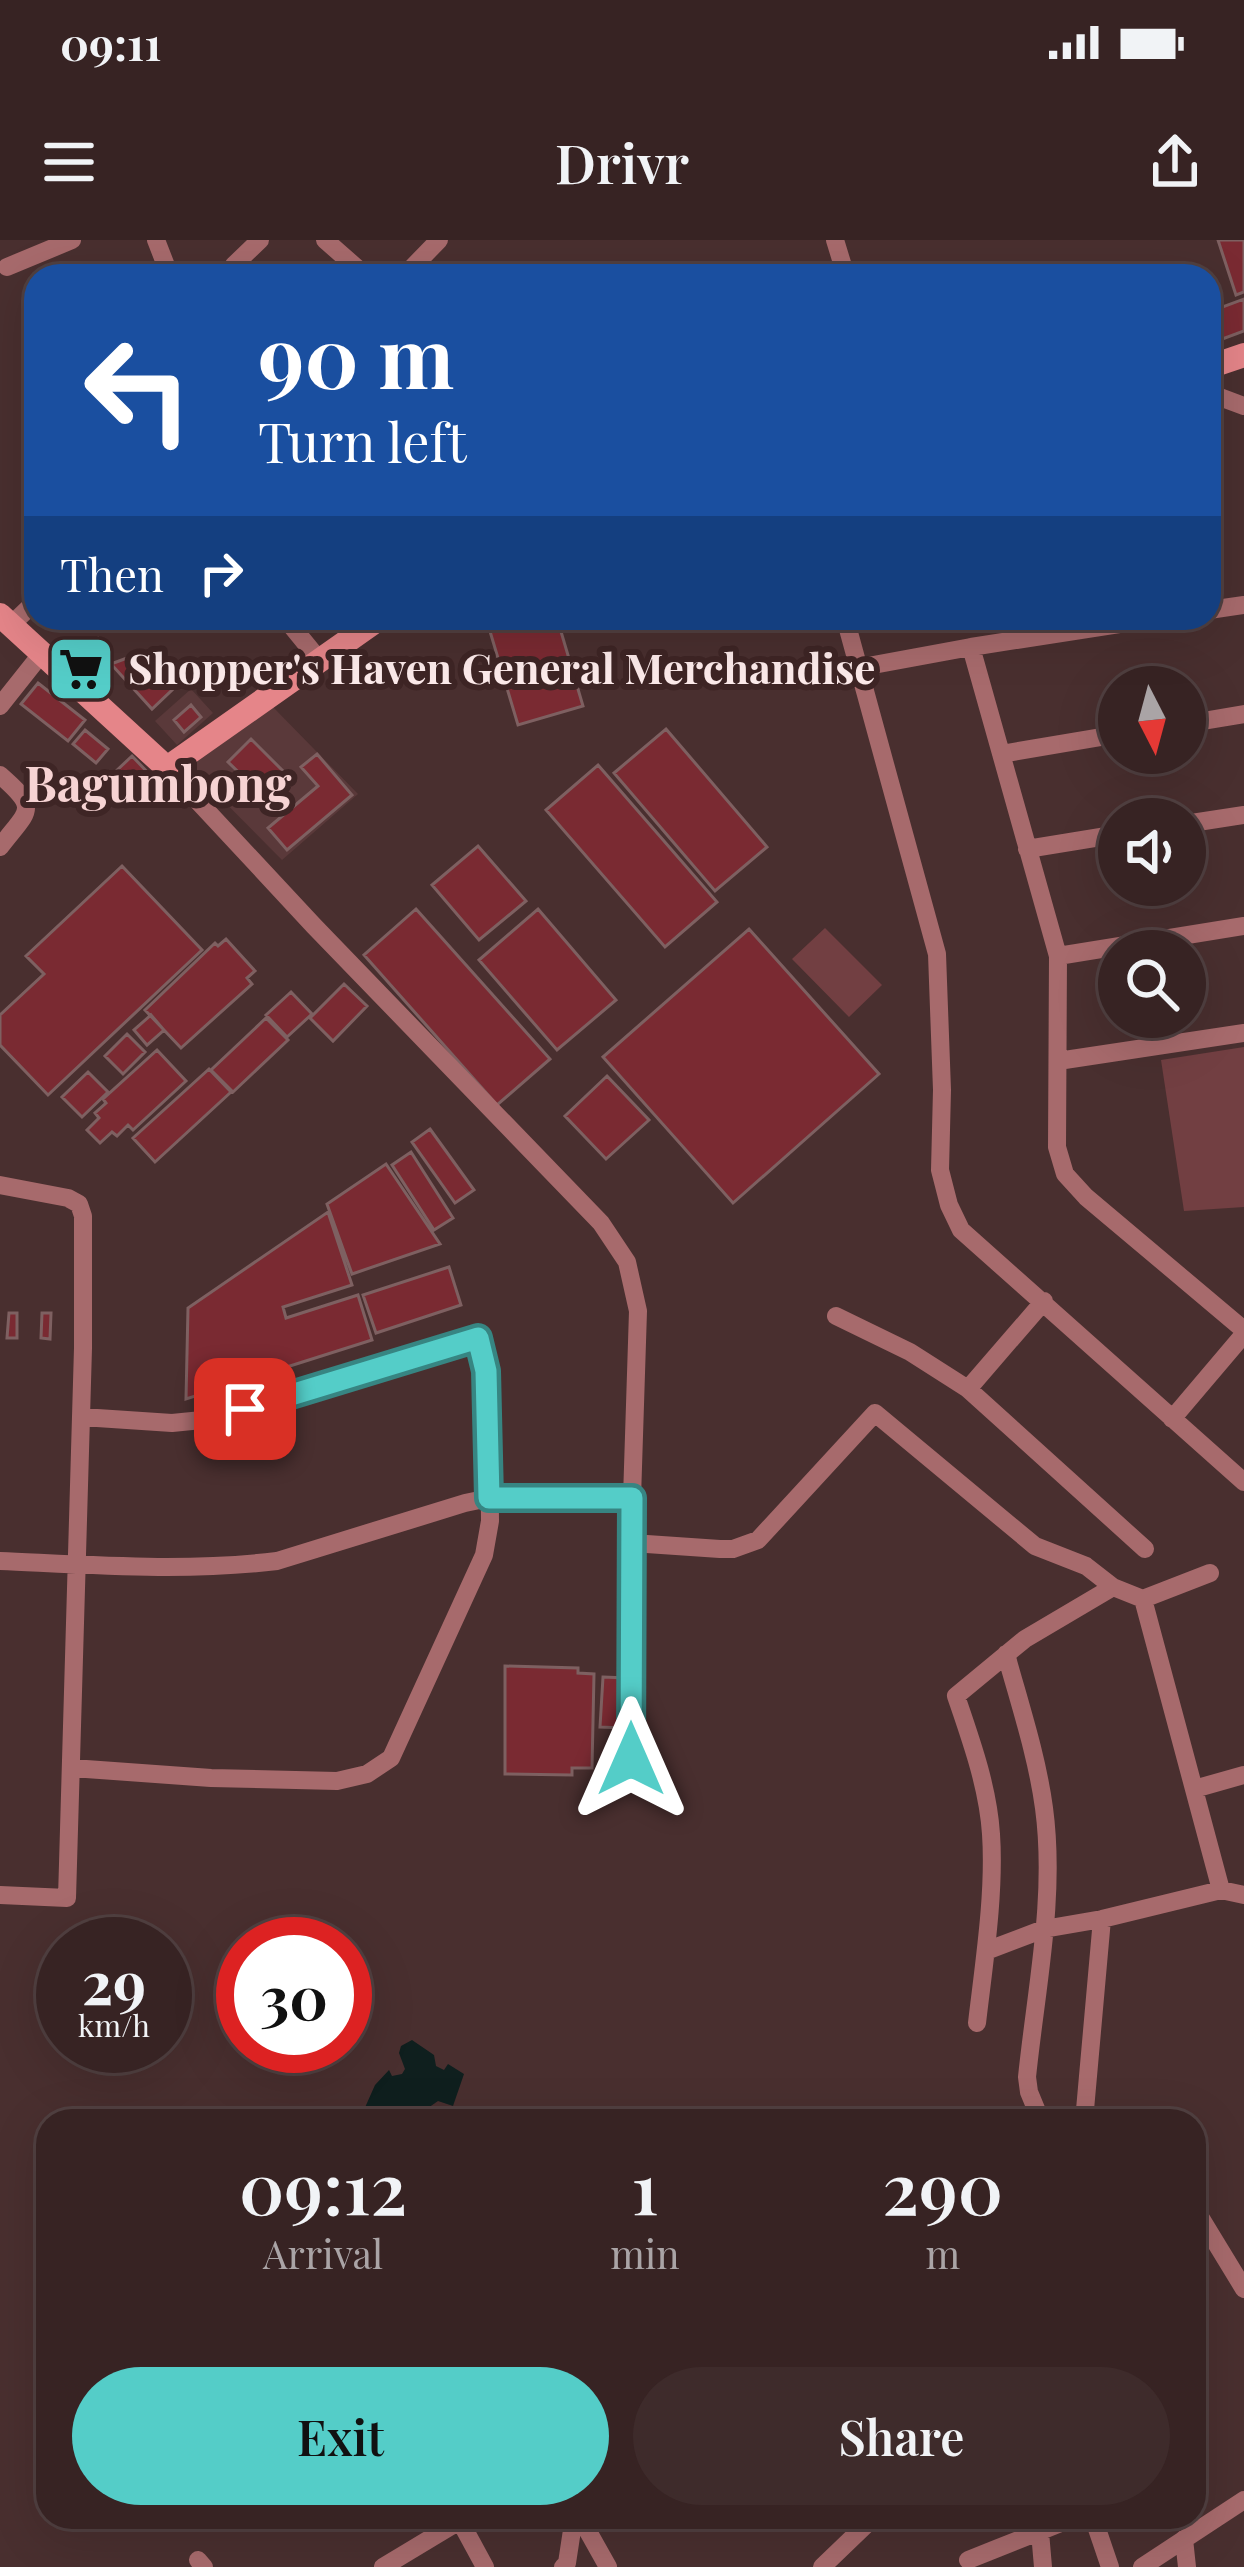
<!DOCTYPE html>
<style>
:root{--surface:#372323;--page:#3e2b2b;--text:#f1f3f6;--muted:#aaa4a6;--line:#514041;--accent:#54cdc8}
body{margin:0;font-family:"Playfair Display",serif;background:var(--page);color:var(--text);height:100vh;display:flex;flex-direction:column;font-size:45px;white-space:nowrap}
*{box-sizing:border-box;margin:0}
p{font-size:39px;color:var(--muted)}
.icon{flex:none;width:66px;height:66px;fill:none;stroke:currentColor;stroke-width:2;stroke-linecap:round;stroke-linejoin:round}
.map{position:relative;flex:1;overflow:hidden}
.side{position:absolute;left:36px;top:1869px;width:1170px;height:420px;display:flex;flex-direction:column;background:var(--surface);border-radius:36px;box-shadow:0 12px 48px #0002,0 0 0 3px var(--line)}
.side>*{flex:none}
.top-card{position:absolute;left:24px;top:24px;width:1197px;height:366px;border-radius:36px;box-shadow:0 12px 48px #0002,0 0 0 3px var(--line);background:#1a4fa0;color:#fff;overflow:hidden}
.needle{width:78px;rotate:174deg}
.buttons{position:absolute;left:1098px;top:426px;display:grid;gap:24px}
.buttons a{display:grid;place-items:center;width:108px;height:108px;border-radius:50%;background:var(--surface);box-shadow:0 12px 48px #0002,0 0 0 3px var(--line);font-size:60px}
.speed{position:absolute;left:36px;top:1677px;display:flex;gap:24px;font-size:60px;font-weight:700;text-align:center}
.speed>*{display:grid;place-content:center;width:156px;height:156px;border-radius:50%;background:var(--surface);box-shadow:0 12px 48px #0002,0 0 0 3px var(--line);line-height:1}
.speed small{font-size:30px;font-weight:400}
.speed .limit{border:18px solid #d22;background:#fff;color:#111}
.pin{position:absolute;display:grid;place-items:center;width:102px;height:102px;color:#fff;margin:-51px;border-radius:24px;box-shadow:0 6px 18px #0006}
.me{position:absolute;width:132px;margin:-66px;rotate:0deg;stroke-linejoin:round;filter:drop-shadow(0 0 9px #0008)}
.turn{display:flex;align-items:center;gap:42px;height:252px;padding:0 36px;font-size:54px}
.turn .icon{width:156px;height:156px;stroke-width:2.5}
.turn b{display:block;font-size:84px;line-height:102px}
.then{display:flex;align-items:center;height:114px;padding:0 36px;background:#0003;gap:24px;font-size:45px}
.eta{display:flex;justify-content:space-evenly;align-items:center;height:204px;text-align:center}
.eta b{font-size:72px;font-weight:600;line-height:84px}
.primary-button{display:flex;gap:24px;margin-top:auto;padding:24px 36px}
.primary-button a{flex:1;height:138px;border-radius:72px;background:var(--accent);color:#111;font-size:48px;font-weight:600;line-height:138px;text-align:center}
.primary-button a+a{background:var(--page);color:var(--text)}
.status{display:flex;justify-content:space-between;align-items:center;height:84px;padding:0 60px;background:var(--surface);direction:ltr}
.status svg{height:33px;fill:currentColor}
header{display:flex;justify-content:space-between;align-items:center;height:156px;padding:0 36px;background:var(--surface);font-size:54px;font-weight:600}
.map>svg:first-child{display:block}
.built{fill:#5a393a}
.green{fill:#723f42}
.water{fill:#0f1f1e}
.building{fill:#7a2a32;stroke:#7e6061;stroke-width:3}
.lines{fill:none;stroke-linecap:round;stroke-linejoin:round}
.minor{stroke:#a76a6c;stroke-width:18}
.secondary{stroke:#e58589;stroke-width:24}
.route-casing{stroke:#378582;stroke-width:30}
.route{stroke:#54cdc8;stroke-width:21}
.labels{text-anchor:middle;stroke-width:12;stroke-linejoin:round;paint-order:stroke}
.poi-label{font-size:42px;font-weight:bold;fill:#fceaea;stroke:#3e2525;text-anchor:start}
.quarter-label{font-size:48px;font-weight:bold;fill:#f6d3d3;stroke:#3e2525}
</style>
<div class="status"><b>09:11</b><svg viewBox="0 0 49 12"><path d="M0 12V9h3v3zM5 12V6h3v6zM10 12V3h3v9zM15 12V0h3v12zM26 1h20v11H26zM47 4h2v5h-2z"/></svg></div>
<header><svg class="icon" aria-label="menu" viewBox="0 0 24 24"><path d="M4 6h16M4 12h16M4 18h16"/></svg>Drivr<svg class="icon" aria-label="share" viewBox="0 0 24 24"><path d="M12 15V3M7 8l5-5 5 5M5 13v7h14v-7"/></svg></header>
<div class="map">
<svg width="1244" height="2327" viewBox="0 0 1244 2327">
<rect width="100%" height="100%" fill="#492f2f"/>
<!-- built -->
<path class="built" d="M 191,449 L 213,473 L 177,505 L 155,481 Z
M 272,466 L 358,554 L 282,620 L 190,527 Z"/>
<!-- green -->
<path class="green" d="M 825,688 L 882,745 L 849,777 L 792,719 Z
M 1244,807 L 1244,967 L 1184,971 L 1161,820 Z"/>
<!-- water -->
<path class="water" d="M 412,1800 L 434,1815 L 436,1826 L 444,1830 L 448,1824 L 464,1834 L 453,1866 L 438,1861 L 428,1868 L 432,1878 L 447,1881 L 359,1881 L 375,1845 L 389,1830 L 392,1836 L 402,1834 L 405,1829 L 399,1813 L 401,1806 Z"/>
<!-- building -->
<path class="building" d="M 1218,0 L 1244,0 L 1244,52 L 1236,55 Z
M 1244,59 L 1244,91 L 1217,101 L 1209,72 Z
M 486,378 L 557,378 L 583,466 L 518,485 Z
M 98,398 L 112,423 L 95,431 L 82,406 Z
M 80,406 L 93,429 L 80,436 L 66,413 Z
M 143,412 L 172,450 L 152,469 L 111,424 Z
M 38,443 L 85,480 L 68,501 L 21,464 Z
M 191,465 L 201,477 L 184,492 L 174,480 Z
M 666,489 L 767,607 L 715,651 L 614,533 Z
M 85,490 L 108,509 L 96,523 L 73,504 Z
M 251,499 L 286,534 L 263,556 L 228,522 Z
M 317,514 L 352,555 L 287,610 L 268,588 L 318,546 L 301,527 Z
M 132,516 L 153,538 L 135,555 L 114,533 Z
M 598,525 L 717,662 L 665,707 L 546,570 Z
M 478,606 L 526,661 L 479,700 L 432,645 Z
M 122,626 L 202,710 L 48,855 L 0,805 L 0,775 L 44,734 L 26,716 Z
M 416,669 L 550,819 L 497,865 L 364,715 Z
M 538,669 L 616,760 L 557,810 L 479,720 Z
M 749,689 L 879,834 L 733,963 L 603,817 Z
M 226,699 L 255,731 L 247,738 L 252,744 L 181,808 L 145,770 L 215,703 L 218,706 Z
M 344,744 L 367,766 L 333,801 L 310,778 Z
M 291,752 L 312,774 L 287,797 L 266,775 Z
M 151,775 L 164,790 L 147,805 L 134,790 Z
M 266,778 L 288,800 L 233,852 L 211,830 Z
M 127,794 L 145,812 L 123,834 L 105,816 Z
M 157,810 L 186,841 L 133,890 L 128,885 L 117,896 L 112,892 L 100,903 L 87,890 L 99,878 L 95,873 L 106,863 L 103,859 Z
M 209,829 L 231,852 L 155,922 L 133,898 Z
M 88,832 L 108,852 L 82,877 L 62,857 Z
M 607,836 L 649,880 L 606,919 L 565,876 Z
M 430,889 L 474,950 L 455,963 L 412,902 Z
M 411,912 L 453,978 L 434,990 L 392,925 Z
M 386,924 L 440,1004 L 352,1034 L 327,964 Z
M 328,972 L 352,1045 L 283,1067 L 286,1078 L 358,1055 L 372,1100 L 186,1159 L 188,1068 Z
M 449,1027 L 461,1065 L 376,1093 L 363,1055 Z
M 9,1073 L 17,1073 L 17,1098 L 7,1098 Z
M 42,1073 L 51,1073 L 50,1099 L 41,1098 Z
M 505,1426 L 578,1428 L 578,1433 L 594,1434 L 592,1528 L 572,1528 L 572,1535 L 505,1534 Z
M 603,1437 L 626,1438 L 623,1488 L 600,1487 Z"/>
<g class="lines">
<!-- minor -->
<path class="minor" d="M 156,0 L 170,36
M 325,0 L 366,36
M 835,0 L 846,36
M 7,27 L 72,0
M 229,36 L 234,25 L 260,0
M 404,36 L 439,0
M 1209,153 L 1244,166
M 1209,370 L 1244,365
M 285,378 L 320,421
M 726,378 L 726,379
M 845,378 L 937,714 L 942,850 L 940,930 L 949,965 L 961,990 L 1244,1242
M 11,385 L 36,361
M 971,407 L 1058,716 L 1057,907 L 1065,934 L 1086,957 L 1244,1090
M 857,428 L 971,407 L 1158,378
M 0,466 L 42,413
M 1185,484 L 1244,474
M 1001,514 L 1119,494
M 167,528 L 314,686 L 601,983 L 627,1022 L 638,1071 L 632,1258 L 631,1519
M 0,535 C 40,570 29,569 0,607
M 1185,584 L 1244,575
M 1027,609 L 1119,594
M 1058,716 L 1244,686
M 1058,821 L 1244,793
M 0,945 L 68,958 L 79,964 L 83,976 L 83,1108 L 67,1658 L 0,1655
M 836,1076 L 910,1112 L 968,1149 L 1145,1309
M 968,1149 L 1044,1061
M 1172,1179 L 1244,1094
M 632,1303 L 720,1309 L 733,1309 L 758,1300 L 875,1173 L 1035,1306 L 1086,1326 L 1113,1347 L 1143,1359 L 1210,1333
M 0,1321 C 92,1325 185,1332 277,1321 L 465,1263 L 489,1258 L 632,1258
M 1143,1359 L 1221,1650
M 1006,1414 C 1020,1465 1037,1516 1044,1568 C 1056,1657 1036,1749 1027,1837 L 1029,1852 L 1041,1881
M 72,1528 L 211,1538 L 337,1541 L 367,1534 L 391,1518 L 484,1315 L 490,1281 L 489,1170 L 486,1131 L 478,1098 L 212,1179 L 172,1183 L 82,1177
M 1194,1549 L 1244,1535
M 986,1711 L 1044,1689 L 1102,1679 L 1221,1650 L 1244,1655
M 977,1783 C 984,1723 995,1653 991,1594 C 988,1547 971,1500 956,1456 L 1025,1399 L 1113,1347
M 1084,1881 L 1102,1679
M 1194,1967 L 1244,2049
M 580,2277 L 608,2327
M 1093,2277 L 1110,2327
M 460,2281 L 485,2327
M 1040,2292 L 1043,2327
M 1184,2299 L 1187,2327
M 198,2320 L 204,2327
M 968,2320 L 1076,2277
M 383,2327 L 466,2277
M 563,2327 L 567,2323 L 574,2277
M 822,2327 L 874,2277
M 1142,2327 L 1244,2260"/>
<!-- secondary -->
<path class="secondary" d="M 1209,127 L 1244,115
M 0,375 L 167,528 L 380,378"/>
</g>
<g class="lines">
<!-- route casing -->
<g class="route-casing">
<path id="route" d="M 245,1169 L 478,1098 L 486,1131 L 489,1258 L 632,1258 L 631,1519"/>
</g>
<!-- route -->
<use href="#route" class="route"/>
</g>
<!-- icons -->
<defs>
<g id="supermarket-square" transform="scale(3.45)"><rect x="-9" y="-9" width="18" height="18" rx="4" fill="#54cdc8" stroke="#3e2525"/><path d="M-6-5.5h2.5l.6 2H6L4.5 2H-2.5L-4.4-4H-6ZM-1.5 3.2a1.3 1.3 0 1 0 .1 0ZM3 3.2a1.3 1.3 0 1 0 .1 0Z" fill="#111"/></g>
</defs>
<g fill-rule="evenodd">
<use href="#supermarket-square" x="81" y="429"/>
</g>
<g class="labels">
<!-- poi labels -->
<g class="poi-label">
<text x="128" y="444">Shopper's Haven General Merchandise</text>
</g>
<!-- quarter labels -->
<g class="quarter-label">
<text x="158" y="562">Bagumbong</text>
</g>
</g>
</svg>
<div class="buttons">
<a><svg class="needle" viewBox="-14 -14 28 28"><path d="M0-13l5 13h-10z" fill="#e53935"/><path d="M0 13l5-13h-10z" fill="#aaa4a6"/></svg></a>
<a><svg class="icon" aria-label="sound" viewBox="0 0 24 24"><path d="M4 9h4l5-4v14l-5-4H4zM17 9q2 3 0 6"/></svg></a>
<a><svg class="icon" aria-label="search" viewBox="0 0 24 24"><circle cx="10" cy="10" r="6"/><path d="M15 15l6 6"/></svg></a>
</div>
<div class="speed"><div>29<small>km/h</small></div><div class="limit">30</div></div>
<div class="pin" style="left:245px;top:1169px;background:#d93025"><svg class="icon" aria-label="arrive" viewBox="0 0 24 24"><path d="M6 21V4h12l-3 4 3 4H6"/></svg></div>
<svg class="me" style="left:631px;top:1519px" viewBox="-20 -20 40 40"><path d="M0-17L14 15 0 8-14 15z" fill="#54cdc8" stroke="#fff" stroke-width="4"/></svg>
<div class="top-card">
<div class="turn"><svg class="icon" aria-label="left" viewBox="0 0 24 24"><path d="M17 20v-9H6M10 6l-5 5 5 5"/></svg><div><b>90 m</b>Turn left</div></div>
<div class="then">Then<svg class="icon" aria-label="right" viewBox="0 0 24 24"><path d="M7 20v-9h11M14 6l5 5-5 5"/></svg></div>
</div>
<section class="side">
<div class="eta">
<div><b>09:12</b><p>Arrival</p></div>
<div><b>1</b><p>min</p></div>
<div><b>290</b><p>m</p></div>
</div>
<div class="primary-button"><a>Exit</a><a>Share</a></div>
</section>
</div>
